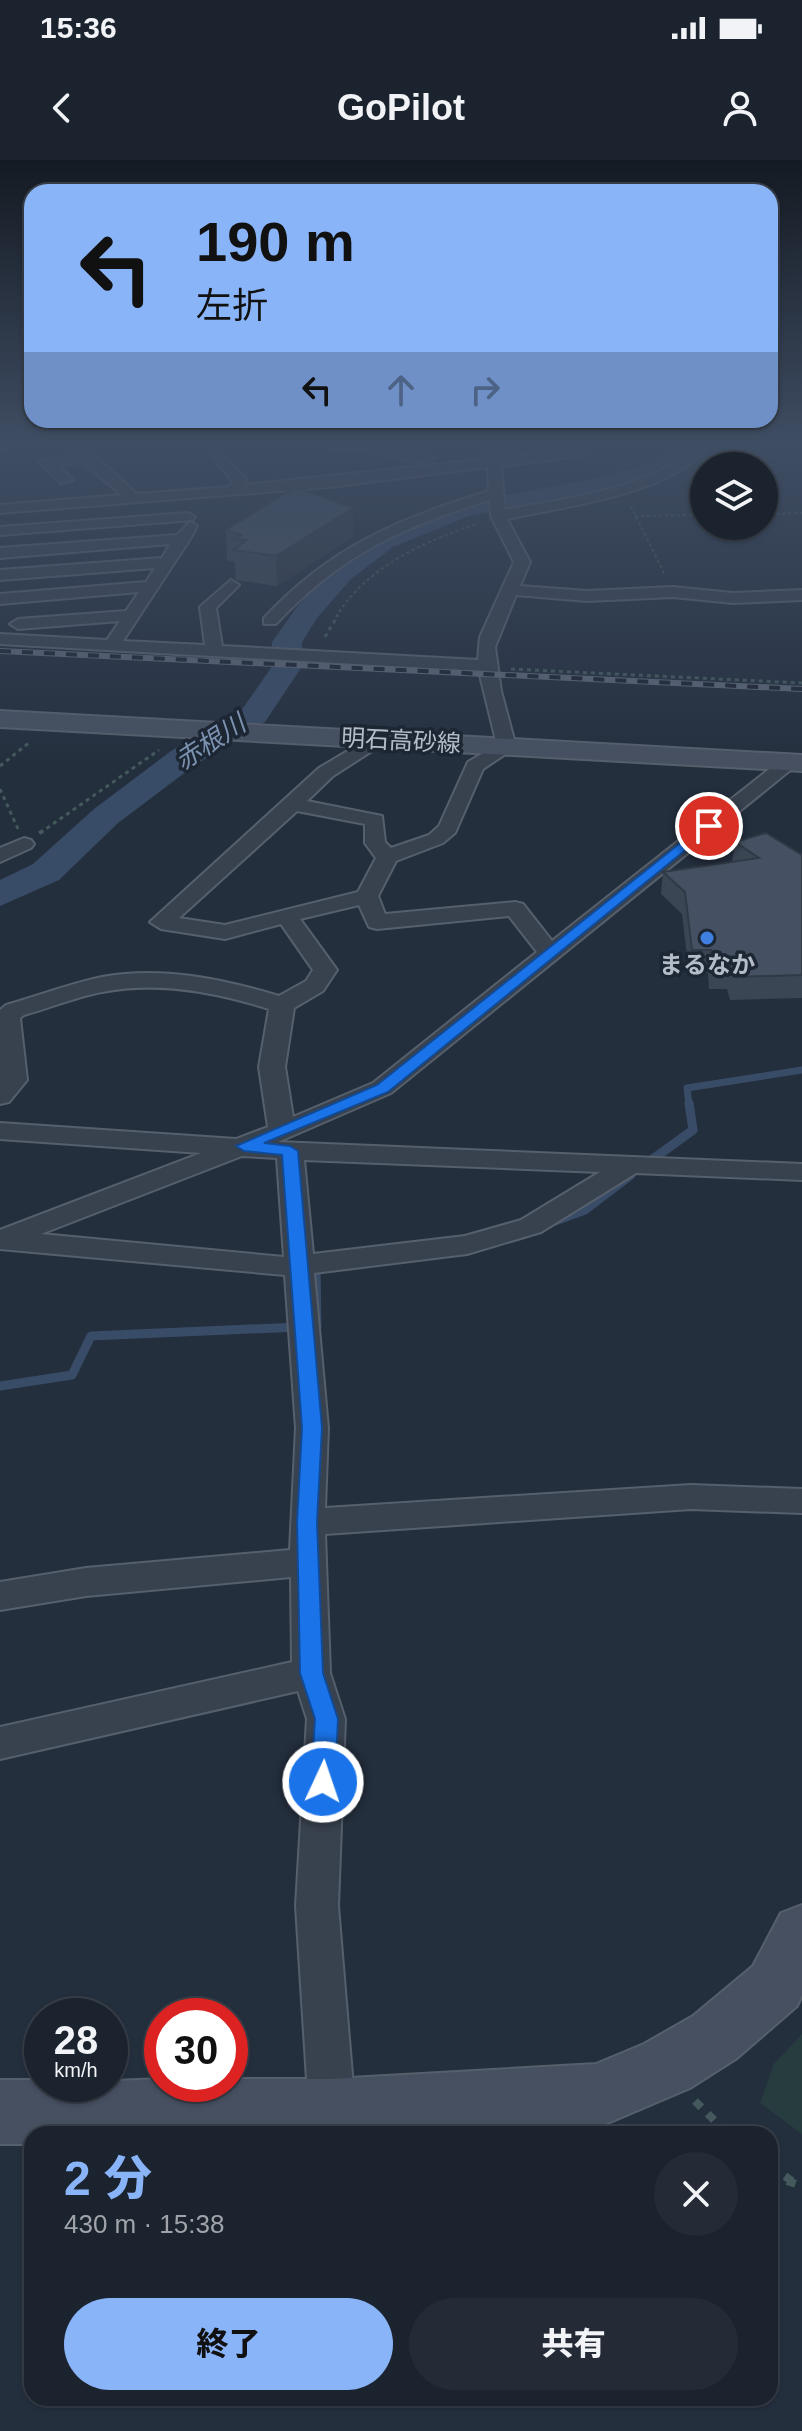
<!DOCTYPE html>
<html lang="ja">
<meta charset="utf-8">
<style>
:root{--surface:#1b232e;--page:#242b36;--text:#f1f3f6;--muted:#a0a4aa;--line:#39404a;--accent:#8ab4f8}
body{margin:0;font-family:Helvetica,"Noto Sans JP",sans-serif;background:var(--page);color:var(--text);height:100vh;display:flex;flex-direction:column;font-size:30px;white-space:nowrap}
*{box-sizing:border-box;margin:0}
p{font-size:26px;color:var(--muted)}
.icon{flex:none;width:44px;height:44px;fill:none;stroke:currentColor;stroke-width:2;stroke-linecap:round;stroke-linejoin:round}
.map{position:relative;flex:1;overflow:hidden}
.drawer{position:absolute;left:24px;top:1966px;width:754px;height:280px;display:flex;flex-direction:column;background:var(--surface);border-radius:24px;box-shadow:0 2px 6px #0004,0 0 0 2px var(--line)}
.drawer>*{flex:none}
.guide{position:absolute;left:24px;top:24px;width:754px;height:244px;border-radius:24px;box-shadow:0 2px 6px #0004,0 0 0 2px var(--line);background:#8ab4f8;color:#111;overflow:hidden}
.buttons{position:absolute;left:690px;top:292px;display:grid;gap:16px}
.buttons a{display:grid;place-items:center;width:88px;height:88px;border-radius:50%;background:var(--surface);box-shadow:0 2px 6px #0004,0 0 0 2px var(--line);font-size:40px}
.speed{position:absolute;left:24px;top:1838px;display:flex;gap:16px;font-size:40px;font-weight:700;text-align:center}
.speed>*{display:grid;place-content:center;width:104px;height:104px;border-radius:50%;background:var(--surface);box-shadow:0 2px 6px #0004,0 0 0 2px var(--line);line-height:1}
.speed small{font-size:20px;font-weight:400}
.speed .limit{border:12px solid #d22;background:#fff;color:#111}
.pin{position:absolute;display:grid;place-items:center;width:68px;height:68px;color:#fff;margin:-34px;border:4px solid #fff;border-radius:50%;box-shadow:0 2px 8px #0007}
.me{position:absolute;width:88px;margin:-44px;rotate:3deg;stroke-linejoin:round;filter:drop-shadow(0 0 6px #0008)}
.turn{display:flex;align-items:center;gap:28px;height:168px;padding:0 40px;font-size:36px}
.turn .icon{width:104px;height:104px;stroke-width:2.5}
.turn b{display:block;font-size:56px;line-height:68px}
.lanes{display:flex;align-items:center;height:76px;padding:0 40px;background:#0003;justify-content:center;gap:40px;direction:ltr}
.lanes .off{opacity:.35}
.round{display:grid;place-items:center;flex:none;width:84px;height:84px;border-radius:42px;background:var(--page)}
.headline{display:flex;align-items:center;justify-content:space-between;height:136px;padding:0 40px}
h1{font-size:48px;font-weight:800;line-height:60px;color:var(--accent)}
.action{display:flex;gap:16px;margin-top:auto;padding:16px 40px}
.action a{flex:1;height:92px;border-radius:48px;background:var(--accent);color:#111;font-size:32px;font-weight:800;line-height:92px;text-align:center}
.action a+a{background:var(--page);color:var(--text)}
.status{display:flex;justify-content:space-between;align-items:center;height:56px;padding:0 40px;background:var(--surface);direction:ltr}
.status svg{height:22px;fill:currentColor}
header{display:flex;justify-content:space-between;align-items:center;height:104px;padding:0 40px;background:var(--surface);font-size:36px;font-weight:800}
.map>svg:first-child{display:block}
.green{fill:#263c3f}
.lines{fill:none;stroke-linecap:round;stroke-linejoin:round}
.stream-far1{stroke:#394c67;stroke-width:7}
.stream{stroke:#394c67;stroke-width:9}
.river{fill:#394c67;fill-rule:evenodd}
.street-casing{stroke:#565f6c;stroke-width:4}
.secondary-casing{stroke:#565f6c;stroke-width:4}
.path-far3{stroke:#44595c;stroke-width:2;stroke-dasharray:3 3;stroke-linecap:butt}
.path-far2{stroke:#44595c;stroke-width:3;stroke-dasharray:4 4;stroke-linecap:butt}
.path-far1{stroke:#44595c;stroke-width:4;stroke-dasharray:5 5;stroke-linecap:butt}
.path{stroke:#44595c;stroke-width:8;stroke-dasharray:9 9;stroke-linecap:butt}
.street{fill:#38414e;fill-rule:evenodd}
.secondary{fill:#465061;fill-rule:evenodd}
.rail-casing{stroke:#5a6575;stroke-width:6}
.rail{stroke:#1d2633;stroke-width:4;stroke-dasharray:11;stroke-linecap:butt}
.wall{fill:#3b4654}
.shaded-wall{fill:#303945}
.building{fill:#455162;stroke:#303945;stroke-width:2}
.route{fill:#1a73e8;stroke:#114b97;stroke-width:2}
.shop-dot{fill:#3f7fe0;stroke:#1d2633;stroke-width:3}
.labels{text-anchor:middle;stroke-width:7;stroke-linejoin:round;paint-order:stroke}
.far-street-label{font-size:24px;fill:#b4bcc9;stroke:#1d2633}
.far-poi-label{font-size:24px;font-weight:bold;fill:#b4bcc9;stroke:#1d2633}
.far-water-label{font-size:26px;font-style:italic;fill:#7c92b1;stroke:#1d2633}
</style>
<div class="status"><b>15:36</b><svg viewBox="0 0 49 12"><path d="M0 12V9h3v3zM5 12V6h3v6zM10 12V3h3v9zM15 12V0h3v12zM26 1h20v11H26zM47 4h2v5h-2z"/></svg></div>
<header><svg class="icon" aria-label="back" viewBox="0 0 24 24"><path d="M15 5l-7 7 7 7"/></svg>GoPilot<svg class="icon" aria-label="person" viewBox="0 0 24 24"><circle cx="12" cy="8" r="4"/><path d="M4 21q1-7 8-7t8 7"/></svg></header>
<div class="map">
<svg width="802" height="2271" viewBox="0 0 802 2271">
<rect width="100%" height="100%" fill="#242f3e"/>
<!-- green -->
<path class="green" d="M 802,1874 L 802,1974 L 760,1943 L 774,1904 Z"/>
<g class="lines">
<!-- stream-far1 -->
<path class="stream-far1" d="M 689,945 L 687,928 L 802,910"/>
<!-- stream -->
<path class="stream" d="M 646,1004 L 693,970 L 689,943
M 555,1061 L 585,1050 L 631,1015
M 317,1166 L 316,1108 L 322,1107
M 0,1226 L 72,1215 L 91,1176 L 299,1167"/>
<!-- river -->
<path class="river" d="M 673,286 L 699,286 L 664,313 L 599,332 L 469,356 L 393,387 L 351,419 L 317,458 L 302,482 L 301,508 L 265,562 L 195,605 L 118,663 L 59,720 L 0,746 L 0,720 L 33,704 L 94,649 L 171,591 L 243,548 L 271,508 L 272,482 L 297,447 L 333,407 L 375,377 L 454,345 L 596,318 L 648,303 Z"/>
<!-- street casing -->
<g class="street-casing">
<path id="street" d="M 0,286 L 14,286 L 0,291 Z
M 65,286 C 92,286 116,316 137,334 L 228,327 L 233,322 L 209,292 L 216,288 L 246,319 L 245,325 L 487,299 L 487,293 L 479,286 L 493,286 L 500,298 L 570,289 L 568,286 L 585,289 L 587,292 L 580,296 L 501,306 L 505,350 C 562,339 654,329 696,286 L 709,286 C 670,335 566,346 507,359 L 530,402 L 520,426 L 587,431 L 673,427 L 733,433 L 802,430 L 802,440 L 733,443 L 673,437 L 587,441 L 516,435 L 495,487 L 501,531 L 516,587 L 483,609 L 455,673 L 443,683 L 396,701 L 378,736 L 385,754 L 515,742 L 523,744 L 552,781 L 782,599 L 796,599 L 799,603 L 391,933 L 278,982 L 802,1004 L 802,1020 L 636,1013 L 541,1072 L 467,1094 L 314,1113 L 328,1268 L 325,1348 L 691,1325 L 802,1329 L 802,1353 L 691,1349 L 325,1374 L 330,1513 L 345,1559 L 338,1746 L 355,1951 L 348,1967 L 332,1974 L 316,1967 L 309,1951 L 296,1746 L 307,1559 L 298,1531 L 0,1599 L 0,1567 L 292,1502 L 291,1417 L 86,1436 L 0,1450 L 0,1422 L 86,1408 L 290,1390 L 296,1268 L 285,1115 L 0,1089 L 0,1070 L 201,993 L 0,979 L 0,963 L 236,979 L 268,967 L 259,907 L 269,849 C 216,832 157,821 102,832 C 75,837 50,848 24,855 L 20,858 L 27,920 L 9,942 L 0,944 L 0,850 L 6,845 C 38,836 69,824 102,817 C 161,806 223,819 279,836 L 306,821 L 313,810 L 281,764 L 225,779 L 161,769 L 150,762 L 319,608 L 373,576 L 380,574 L 389,580 L 333,616 L 307,641 L 382,656 L 385,682 L 391,688 L 429,675 L 439,666 L 468,602 L 497,585 L 479,511 L 0,484 L 0,474 L 107,480 L 120,461 L 18,469 L 10,464 L 18,459 L 126,451 L 139,432 L 0,444 L 0,434 L 146,422 L 155,408 L 0,420 L 0,410 L 162,398 L 170,384 L 0,398 L 0,388 L 177,375 L 190,362 L 197,366 L 190,379 L 123,481 L 205,485 L 200,447 L 231,420 L 239,425 L 216,448 L 222,486 L 478,500 L 480,477 L 514,402 L 491,356 L 490,340 C 401,367 339,396 276,464 L 264,464 L 264,458 C 331,387 397,359 489,331 L 488,307 L 329,327 L 0,353 L 0,345 L 122,335 L 82,302 L 57,305 L 73,320 L 61,323 L 39,302 L 74,295 ZM 297,651 L 365,664 L 365,683 L 376,698 L 358,732 L 225,765 L 179,758 ZM 359,745 L 369,767 L 377,769 L 509,756 L 537,792 L 373,923 L 293,957 L 285,907 L 294,848 L 323,831 L 337,810 L 300,759 ZM 242,996 L 277,998 L 284,1097 L 41,1074 ZM 304,1000 L 600,1012 L 521,1060 L 465,1076 L 313,1094 Z
M 323,286 L 383,286 L 433,298 C 417,309 389,294 372,291 C 356,288 336,295 323,286 Z
M 188,353 L 195,357 L 193,360 L 0,375 L 0,367 Z
M 24,678 L 31,680 L 34,684 L 31,688 L 0,702 L 0,688 Z"/>
</g>
<!-- secondary casing -->
<g class="secondary-casing">
<path id="secondary" d="M 0,551 L 802,595 L 802,611 L 0,567 Z
M 802,1745 L 802,1835 L 797,1846 L 737,1898 L 690,1928 L 596,1968 L 490,1974 L 32,1974 L 32,1984 L 0,1984 L 0,1920 L 42,1920 L 42,1924 L 162,1919 L 162,1924 L 230,1924 L 230,1919 L 332,1919 L 596,1904 L 644,1884 L 693,1856 L 753,1806 L 781,1753 Z"/>
</g>
<!-- path-far3 -->
<path class="path-far3" d="M 617,309 L 632,304 L 658,286
M 631,346 L 664,413
M 764,354 L 802,353
M 635,356 L 704,355
M 336,457 C 366,407 425,381 479,363"/>
<!-- path-far2 -->
<path class="path-far2" d="M 325,477 L 338,455
M 511,509 L 802,523
M 0,606 L 30,582
M 0,629 L 18,669
M 40,673 L 159,590"/>
<!-- path-far1 -->
<path class="path-far1" d="M 39,673 L 43,671"/>
<!-- path -->
<path class="path" d="M 695,1941 L 728,1974
M 770,2006 L 792,2021
M 770,2015 L 802,2026"/>
<!-- street -->
<use href="#street" class="street"/>
<!-- secondary -->
<use href="#secondary" class="secondary"/>
<!-- rail casing -->
<g class="rail-casing">
<path id="rail" d="M 0,491 L 802,529"/>
</g>
<!-- rail -->
<use href="#rail" class="rail"/>
</g>
<!-- wall -->
<path class="wall" d="M 226,370 L 353,377 L 277,426 L 236,420 L 235,402 L 227,400 Z
M 735,682 L 802,695 L 802,838 L 730,840 L 727,829 L 709,829 L 708,813 L 689,813 L 682,754 L 661,734 L 663,712 L 732,702 Z"/>
<!-- shaded-wall -->
<path class="shaded-wall" d="M 353,348 L 353,377 L 277,426 L 276,396 Z"/>
<!-- building -->
<path class="building" d="M 295,327 L 353,348 L 276,396 L 234,390 L 246,380 L 234,379 L 241,375 L 226,370 Z
M 766,673 L 802,695 L 802,815 L 733,817 L 730,806 L 712,806 L 711,790 L 692,790 L 685,732 L 663,712 L 759,698 L 735,682 Z"/>
<!-- sky -->
<linearGradient id="sky" x2="0" y2="1"><stop stop-color="#141a22"/><stop offset="0.47" stop-color="#3f4d63"/><stop offset="1" stop-color="#3f4d63" stop-opacity="0"/></linearGradient>
<rect width="802" height="604" fill="url(#sky)"/>
<!-- route -->
<path class="route" d="M 704,664 L 715,666 L 388,932 L 264,983 L 290,986 L 298,991 L 322,1268 L 317,1362 L 323,1513 L 338,1559 L 335,1622 L 332,1629 L 323,1632 L 315,1629 L 311,1622 L 315,1559 L 300,1513 L 297,1362 L 302,1268 L 282,995 L 244,991 L 236,986 L 377,925 Z"/>
<!-- markers -->
<circle class="shop-dot" cx="707" cy="778" r="8"/>
<g class="labels">
<!-- far-street labels -->
<g class="far-street-label">
<text transform="translate(401 581) rotate(3)" y="8">明石高砂線</text>
</g>
<!-- far-poi labels -->
<g class="far-poi-label">
<text x="707" y="813">まるなか</text>
</g>
<!-- far-water labels -->
<g class="far-water-label">
<text transform="translate(210 582) rotate(-33)" y="9">赤根川</text>
</g>
</g>
</svg>
<div class="buttons">
<a><svg class="icon" aria-label="layers" viewBox="0 0 24 24"><path d="M12 4l9 5-9 5-9-5zM3 14l9 5 9-5"/></svg></a>
</div>
<div class="speed"><div>28<small>km/h</small></div><div class="limit">30</div></div>
<div class="pin" style="left:709px;top:666px;background:#d93025"><svg class="icon" aria-label="arrive" viewBox="0 0 24 24"><path d="M6 21V4h12l-3 4 3 4H6"/></svg></div>
<svg class="me" style="left:323px;top:1622px" viewBox="-20 -20 40 40"><circle r="17" fill="#1a73e8" stroke="#fff" stroke-width="3"/><path d="M0-11L8 9 0 5-8 9z" fill="#fff"/></svg>
<div class="guide">
<div class="turn"><svg class="icon" aria-label="left" viewBox="0 0 24 24"><path d="M17 20v-9H6M10 6l-5 5 5 5"/></svg><div><b>190 m</b>左折</div></div>
<div class="lanes"><svg class="icon" aria-label="left" viewBox="0 0 24 24"><path d="M17 20v-9H6M10 6l-5 5 5 5"/></svg><svg class="icon off" aria-label="ahead" viewBox="0 0 24 24"><path d="M12 20V5M6 11l6-6 6 6"/></svg><svg class="icon off" aria-label="right" viewBox="0 0 24 24"><path d="M7 20v-9h11M14 6l5 5-5 5"/></svg></div>
</div>
<section class="drawer">
<div class="headline"><div><h1>2 分</h1><p>430 m · 15:38</p></div><a class="round"><svg class="icon" aria-label="close" viewBox="0 0 24 24"><path d="M6 6l12 12M18 6L6 18"/></svg></a></div>
<div class="action"><a>終了</a><a>共有</a></div>
</section>
</div>
